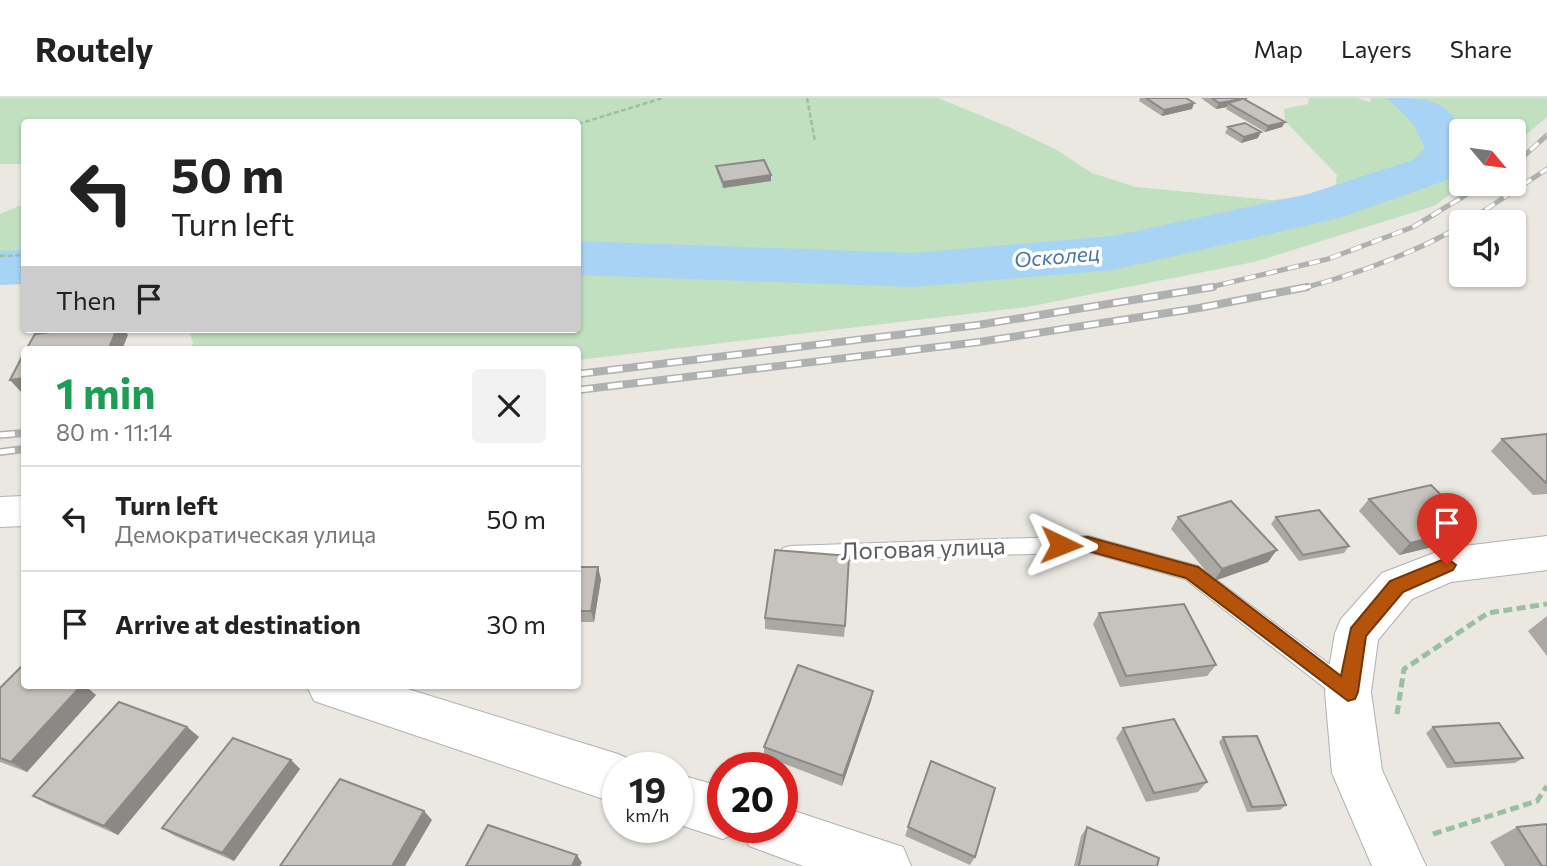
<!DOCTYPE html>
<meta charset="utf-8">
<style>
:root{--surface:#fff;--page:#f2f2f2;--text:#222;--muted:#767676;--line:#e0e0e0}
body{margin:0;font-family:Commissioner,sans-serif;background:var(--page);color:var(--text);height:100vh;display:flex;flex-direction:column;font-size:26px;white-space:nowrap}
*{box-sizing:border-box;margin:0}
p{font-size:23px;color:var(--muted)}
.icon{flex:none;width:38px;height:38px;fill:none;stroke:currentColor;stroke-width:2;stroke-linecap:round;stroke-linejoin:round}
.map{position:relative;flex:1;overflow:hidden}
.details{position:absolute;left:21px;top:248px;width:560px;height:343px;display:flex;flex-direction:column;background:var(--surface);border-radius:7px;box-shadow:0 2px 5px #0004}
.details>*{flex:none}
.guide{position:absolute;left:21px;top:21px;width:560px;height:214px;border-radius:7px;box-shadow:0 2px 5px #0004;background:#fff;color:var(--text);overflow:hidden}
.needle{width:46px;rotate:119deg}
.tools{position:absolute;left:1449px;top:21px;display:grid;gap:14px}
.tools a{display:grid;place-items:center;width:77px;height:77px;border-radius:7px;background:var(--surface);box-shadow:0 2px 5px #0004;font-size:35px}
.speed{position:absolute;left:602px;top:654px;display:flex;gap:14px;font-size:35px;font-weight:700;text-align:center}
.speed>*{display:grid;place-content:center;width:91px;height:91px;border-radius:50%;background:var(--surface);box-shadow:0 2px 5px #0004;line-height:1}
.speed small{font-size:18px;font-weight:400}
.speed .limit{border:10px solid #d22;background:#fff;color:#111}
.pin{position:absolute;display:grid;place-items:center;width:60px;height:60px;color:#fff;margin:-72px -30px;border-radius:50% 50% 50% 0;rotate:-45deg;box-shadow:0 0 7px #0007}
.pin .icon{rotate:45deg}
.me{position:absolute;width:77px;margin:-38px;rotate:92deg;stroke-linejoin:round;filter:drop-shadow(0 0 5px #0008)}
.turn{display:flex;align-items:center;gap:24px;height:147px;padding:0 35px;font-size:32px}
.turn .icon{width:91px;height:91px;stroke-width:2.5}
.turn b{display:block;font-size:49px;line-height:60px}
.then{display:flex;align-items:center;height:66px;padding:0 35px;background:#0003;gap:14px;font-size:26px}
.round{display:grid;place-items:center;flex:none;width:74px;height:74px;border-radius:7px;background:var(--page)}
.headline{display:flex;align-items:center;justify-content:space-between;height:119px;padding:0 35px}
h1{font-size:42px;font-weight:700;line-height:52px;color:#1e9e55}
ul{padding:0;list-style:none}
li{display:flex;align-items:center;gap:21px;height:105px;padding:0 35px;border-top:2px solid var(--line)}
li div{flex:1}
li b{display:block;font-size:26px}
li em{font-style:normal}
header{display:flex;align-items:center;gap:42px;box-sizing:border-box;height:98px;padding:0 35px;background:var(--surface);border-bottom:2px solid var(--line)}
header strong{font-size:33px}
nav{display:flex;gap:38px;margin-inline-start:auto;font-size:24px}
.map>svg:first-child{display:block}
.green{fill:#c0e0c0}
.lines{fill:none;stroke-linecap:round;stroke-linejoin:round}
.river{fill:#a7d3f4;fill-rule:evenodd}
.service-casing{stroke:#aeb1b5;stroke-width:2}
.minor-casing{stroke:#aeb1b5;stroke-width:2}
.tertiary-casing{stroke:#aeb1b5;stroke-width:2}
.path-far1{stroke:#9ac0a4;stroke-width:2.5;stroke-dasharray:5 2.5;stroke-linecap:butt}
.path{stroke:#9ac0a4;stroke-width:5;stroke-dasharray:9 4.5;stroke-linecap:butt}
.service{fill:#fff;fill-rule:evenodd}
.minor{fill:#fff;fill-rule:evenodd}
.tertiary{fill:#fff;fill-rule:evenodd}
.rail-far1-casing{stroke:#afb0b0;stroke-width:5}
.rail-casing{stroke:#afb0b0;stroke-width:8}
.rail-far1{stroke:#fff;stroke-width:3.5;stroke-dasharray:11;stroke-linecap:butt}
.rail{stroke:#fff;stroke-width:5;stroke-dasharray:15;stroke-linecap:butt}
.wall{fill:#aaa8a3}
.shaded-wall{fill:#8b8885}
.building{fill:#c6c3be;stroke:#8b8885;stroke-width:2}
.route{fill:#b45309;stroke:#753606;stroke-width:2}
.labels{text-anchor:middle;stroke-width:7;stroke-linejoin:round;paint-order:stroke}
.far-water-label{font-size:21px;font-style:italic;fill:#4875a3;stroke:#fff}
.street-label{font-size:24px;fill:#595c60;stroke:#fff}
</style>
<header>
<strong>Routely</strong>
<nav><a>Map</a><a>Layers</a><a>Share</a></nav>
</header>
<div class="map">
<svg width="1547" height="768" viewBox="0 0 1547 768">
<rect width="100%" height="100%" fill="#eae8e1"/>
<!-- green -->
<path class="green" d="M 0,0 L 938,0 L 1011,30 L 1055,51 L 1092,75 L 1136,89 L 1273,102 L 1334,95 L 1337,77 L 1285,23 L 1284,11 L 1308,6 L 1309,0 L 1357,0 L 1370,4 L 1371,0 L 1547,0 L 1547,19 L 1514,47 L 1514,33 L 1461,33 L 1461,86 L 1464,86 L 1434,108 L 1254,164 L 1027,209 L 578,262 L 578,252 L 190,252 L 193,245 L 188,231 L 578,231 L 578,24 L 24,24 L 24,66 L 0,66 Z
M 24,106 L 24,185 L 0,187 L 0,116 Z"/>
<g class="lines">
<!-- river -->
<path class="river" d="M 1387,0 C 1428,0 1442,0 1464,33 L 1461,33 L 1461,68 L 1447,82 L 1339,120 L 1113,172 L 913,189 L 578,177 L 578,143 L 913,155 L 1113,138 L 1308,96 L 1413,62 L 1425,50 L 1414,27 Z
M 24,152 L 24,186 L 0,187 L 0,153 Z"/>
<!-- service casing -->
<g class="service-casing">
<path id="service" d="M 1088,438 L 1198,468 L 1356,586 L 1360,594 L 1356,602 L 1348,605 L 1340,602 L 1185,481 L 1088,454 L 790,464 L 783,462 L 780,456 L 783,450 L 790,448 Z"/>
</g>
<!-- minor casing -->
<g class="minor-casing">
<path id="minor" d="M 24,398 L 24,428 L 0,429 L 0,399 Z
M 307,588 L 398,588 L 618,656 L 636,664 L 639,670 L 618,670 L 618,706 L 314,603 Z
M 677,676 L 723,689 L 723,730 L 782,730 L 782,709 L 903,749 L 911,768 L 803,768 L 749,748 L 742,732 L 723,741 L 677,726 Z"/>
</g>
<!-- tertiary casing -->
<g class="tertiary-casing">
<path id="tertiary" d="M 1547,438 L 1547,472 L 1451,484 L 1412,501 L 1378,542 L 1371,594 L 1382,672 L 1426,768 L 1372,768 L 1332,675 L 1325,594 L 1335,535 L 1341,521 L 1382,475 L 1447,450 Z"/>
</g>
<!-- path-far1 -->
<path class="path-far1" d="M 807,0 L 815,43
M 578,26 L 663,0
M 0,158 L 24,157"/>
<!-- path -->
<path class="path" d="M 1397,616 L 1404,571 L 1488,515 L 1547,506
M 1433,736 L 1537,703 L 1547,688"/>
<!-- service -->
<use href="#service" class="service"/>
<!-- minor -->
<use href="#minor" class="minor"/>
<!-- tertiary -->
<use href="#tertiary" class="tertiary"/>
<!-- rail-far1 casing -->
<g class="rail-far1-casing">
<path id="rail-far1" d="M 1514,67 L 1547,37
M 1467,124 L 1547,71
M 1202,191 L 1328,161 L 1413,129 L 1484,86
M 1300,191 C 1357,176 1410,157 1461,128"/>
</g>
<!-- rail casing -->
<g class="rail-casing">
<path id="rail" d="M 578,276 L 978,227 L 1213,189
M 578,292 L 979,244 L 1199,210 L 1307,189
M 0,337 L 24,335
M 0,354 L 24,351"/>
</g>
<!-- rail-far1 -->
<use href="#rail-far1" class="rail-far1"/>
<!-- rail -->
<use href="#rail" class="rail"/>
</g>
<!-- wall -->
<path class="wall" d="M 1140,0 L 1186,0 L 1192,11 L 1162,18 L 1139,3 Z
M 1201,0 L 1247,0 L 1246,2 L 1285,24 L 1282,29 L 1265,34 L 1226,11 L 1227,9 L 1216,11 Z
M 1228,29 L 1258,40 L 1241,45 L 1225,35 Z
M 716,68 L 771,83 L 723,90 L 717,74 Z
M 1547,336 L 1547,396 L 1533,397 L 1491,353 L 1502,341 Z
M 1369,401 L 1462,442 L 1399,457 L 1359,413 Z
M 1178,419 L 1268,464 L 1214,483 L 1171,431 Z
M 1276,419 L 1349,448 L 1344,455 L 1299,463 L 1271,426 Z
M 578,469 L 601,481 L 594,524 L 578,524 Z
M 1099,515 L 1216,567 L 1207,578 L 1120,589 L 1093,526 Z
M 1547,518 L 1547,558 L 1528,533 Z
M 765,520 L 845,528 L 844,539 L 765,531 Z
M 24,588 L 85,588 L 96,597 L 27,674 L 0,664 L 0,590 Z
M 873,593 L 871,603 L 842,688 L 764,658 L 764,649 Z
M 187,629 L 199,639 L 118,737 L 49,707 L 33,698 Z
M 1433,629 L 1523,660 L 1515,665 L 1447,670 L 1426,635 Z
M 1123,630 L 1207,684 L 1198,694 L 1146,704 L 1116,640 Z
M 1223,639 L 1286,707 L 1280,712 L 1247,714 L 1219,644 Z
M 291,662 L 300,671 L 234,763 L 175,738 L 162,730 Z
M 931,663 L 975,759 L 970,767 L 905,738 Z
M 1087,729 L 1157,768 L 1074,768 L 1081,738 Z
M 1517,729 L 1547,768 L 1505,768 L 1490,744 Z"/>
<!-- shaded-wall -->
<path class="shaded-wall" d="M 1242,1 L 1228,5 L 1227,9 L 1216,11 L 1219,5 Z
M 1194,5 L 1192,11 L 1162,18 L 1164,12 Z
M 1285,24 L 1282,29 L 1265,34 L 1268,28 Z
M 1261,34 L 1258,40 L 1241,45 L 1244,39 Z
M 771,77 L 771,83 L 723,90 L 723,84 Z
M 117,231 L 124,231 L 128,237 L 122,252 L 108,252 Z
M 24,280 L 24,294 L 21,294 L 10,282 Z
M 1474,430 L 1462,442 L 1399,457 L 1410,445 Z
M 1277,452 L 1268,464 L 1214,483 L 1222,471 Z
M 598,469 L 601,481 L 594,524 L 591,513 Z
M 81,588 L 85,588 L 96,597 L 27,674 L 11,664 Z
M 873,593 L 871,603 L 842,688 L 843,678 Z
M 187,629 L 199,639 L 118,737 L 104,728 Z
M 291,662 L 300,671 L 234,763 L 222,755 Z
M 424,713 L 432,722 L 405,768 L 392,768 Z
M 577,757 L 582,765 L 580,768 L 572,768 Z"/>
<!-- building -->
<path class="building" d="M 1146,0 L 1186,0 L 1194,5 L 1164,12 Z
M 1212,0 L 1247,0 L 1244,1 L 1285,24 L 1268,28 L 1228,5 L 1242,1 L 1219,5 Z
M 1245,25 L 1261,34 L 1244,39 L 1228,29 Z
M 764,62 L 771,77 L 723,84 L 716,68 Z
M 73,231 L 117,231 L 108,252 L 26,252 L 35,236 Z
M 24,255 L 24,280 L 10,282 Z
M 1547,336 L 1547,385 L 1546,385 L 1502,341 Z
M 1431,387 L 1474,430 L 1410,445 L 1369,401 Z
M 1231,403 L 1277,452 L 1222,471 L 1178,419 Z
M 1319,412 L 1349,448 L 1303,457 L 1276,419 Z
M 775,452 L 849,458 L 845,528 L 765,520 Z
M 578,469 L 598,469 L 591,513 L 578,513 Z
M 1184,506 L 1216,567 L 1126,578 L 1099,515 Z
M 24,566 L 24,588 L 81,588 L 11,664 L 0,660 L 0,590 Z
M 798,567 L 873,593 L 843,678 L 764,649 Z
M 119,604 L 187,629 L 104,728 L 33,698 Z
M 1174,621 L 1207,684 L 1154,695 L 1123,630 Z
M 1499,625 L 1523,660 L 1455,665 L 1433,629 Z
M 1257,638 L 1286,707 L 1252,709 L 1223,639 Z
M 233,640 L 291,662 L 222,755 L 162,730 Z
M 931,663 L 995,690 L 975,759 L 908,729 Z
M 340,681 L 424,713 L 392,768 L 280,768 Z
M 1547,726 L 1547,768 L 1542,768 L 1517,729 Z
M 488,727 L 577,757 L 572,768 L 466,768 Z
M 1087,729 L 1159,760 L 1157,768 L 1079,768 Z"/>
<!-- route -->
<path class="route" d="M 1088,439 L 1198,469 L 1341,578 L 1351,530 L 1390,483 L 1447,460 L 1456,467 L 1453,472 L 1403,494 L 1366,538 L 1358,594 L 1355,601 L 1348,603 L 1186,480 L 1088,453 L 1061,454 L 1053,447 L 1061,440 Z"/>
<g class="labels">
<!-- far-water labels -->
<g class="far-water-label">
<text transform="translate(1057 159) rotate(-5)" y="7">Осколец</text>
</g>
<!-- street labels -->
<g class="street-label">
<text transform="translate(923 451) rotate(-2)" y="8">Логовая улица</text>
</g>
</g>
</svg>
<div class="tools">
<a><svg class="needle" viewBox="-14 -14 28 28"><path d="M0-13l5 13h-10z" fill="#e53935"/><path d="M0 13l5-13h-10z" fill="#767676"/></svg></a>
<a><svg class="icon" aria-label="sound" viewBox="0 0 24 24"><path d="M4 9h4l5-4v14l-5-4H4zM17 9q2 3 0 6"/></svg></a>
</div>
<div class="speed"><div>19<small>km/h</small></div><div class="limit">20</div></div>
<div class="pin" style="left:1447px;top:467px;background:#d93025"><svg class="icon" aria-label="arrive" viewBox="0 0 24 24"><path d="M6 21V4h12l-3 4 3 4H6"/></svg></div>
<svg class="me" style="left:1061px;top:447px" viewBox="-20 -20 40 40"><path d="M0-17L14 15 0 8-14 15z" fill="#b45309" stroke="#fff" stroke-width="4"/></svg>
<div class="guide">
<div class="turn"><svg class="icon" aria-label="left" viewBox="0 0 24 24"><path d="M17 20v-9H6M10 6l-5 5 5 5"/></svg><div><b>50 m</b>Turn left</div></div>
<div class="then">Then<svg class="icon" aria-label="arrive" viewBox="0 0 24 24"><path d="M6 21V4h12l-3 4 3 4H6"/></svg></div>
</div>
<section class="details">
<div class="headline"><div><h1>1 min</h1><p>80 m · 11:14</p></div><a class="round"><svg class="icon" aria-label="close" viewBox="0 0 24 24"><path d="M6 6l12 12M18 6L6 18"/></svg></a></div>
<ul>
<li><svg class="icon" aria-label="left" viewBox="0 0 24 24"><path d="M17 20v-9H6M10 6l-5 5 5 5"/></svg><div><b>Turn left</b><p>Демократическая улица</p></div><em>50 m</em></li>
<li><svg class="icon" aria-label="arrive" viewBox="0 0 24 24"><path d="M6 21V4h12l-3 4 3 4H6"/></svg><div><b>Arrive at destination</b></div><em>30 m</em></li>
</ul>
</section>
</div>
